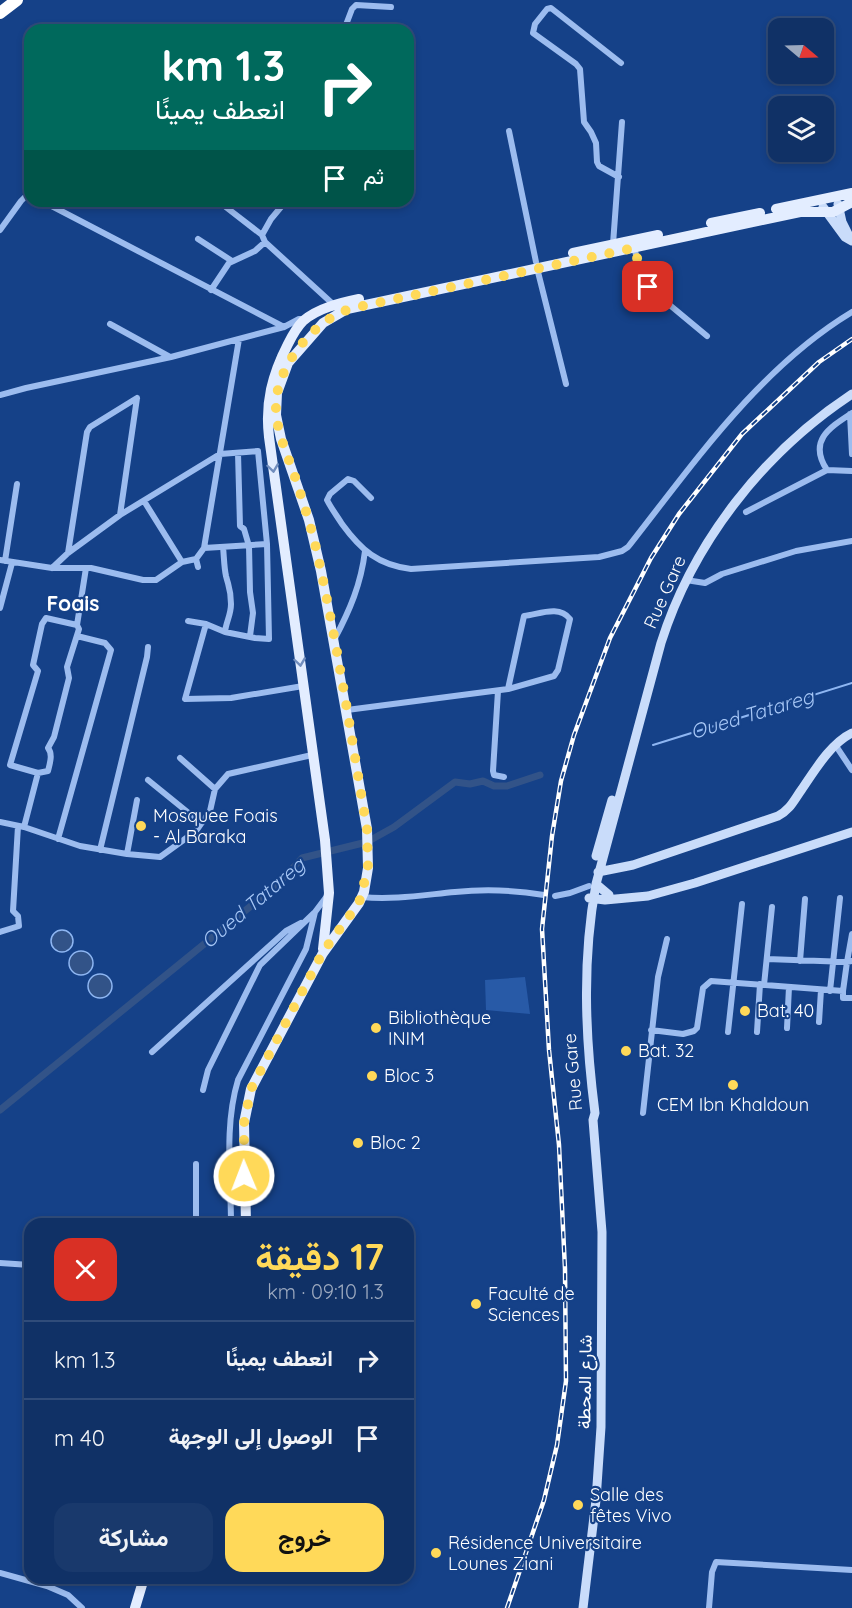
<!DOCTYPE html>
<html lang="ar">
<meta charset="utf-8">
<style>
:root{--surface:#103166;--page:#19396c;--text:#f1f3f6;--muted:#9ca9bf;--line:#304c7a;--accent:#ffd959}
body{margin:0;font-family:Quicksand,Vazirmatn,sans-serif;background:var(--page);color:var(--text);direction:rtl;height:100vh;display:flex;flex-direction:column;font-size:22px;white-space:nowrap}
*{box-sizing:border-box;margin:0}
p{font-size:20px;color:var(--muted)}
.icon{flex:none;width:33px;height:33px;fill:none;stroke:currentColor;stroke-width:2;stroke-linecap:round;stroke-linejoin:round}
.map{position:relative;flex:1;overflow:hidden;direction:ltr}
.drawer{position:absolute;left:24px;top:1218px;width:390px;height:366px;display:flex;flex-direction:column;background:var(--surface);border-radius:18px;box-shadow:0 3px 9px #0003,0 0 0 2px var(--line);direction:rtl}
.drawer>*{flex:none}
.banner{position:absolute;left:24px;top:24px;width:390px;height:183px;border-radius:18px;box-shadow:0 3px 9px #0003,0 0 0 2px var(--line);direction:rtl;background:#00695c;color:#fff;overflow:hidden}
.needle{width:39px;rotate:109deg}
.controls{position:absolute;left:768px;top:18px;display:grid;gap:12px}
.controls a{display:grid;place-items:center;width:66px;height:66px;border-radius:12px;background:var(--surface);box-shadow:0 3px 9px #0003,0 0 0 2px var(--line);font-size:30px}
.pin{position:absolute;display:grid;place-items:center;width:51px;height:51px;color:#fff;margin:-26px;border-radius:12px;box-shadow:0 3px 9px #0006}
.me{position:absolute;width:66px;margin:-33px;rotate:359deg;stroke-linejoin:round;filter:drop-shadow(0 0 4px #0008)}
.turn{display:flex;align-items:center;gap:21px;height:126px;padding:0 30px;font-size:27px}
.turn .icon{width:78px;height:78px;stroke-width:2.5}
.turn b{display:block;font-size:42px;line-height:51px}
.then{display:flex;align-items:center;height:57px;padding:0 30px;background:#0003;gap:12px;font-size:22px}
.round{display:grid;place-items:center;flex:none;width:63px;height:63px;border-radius:18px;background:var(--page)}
.headline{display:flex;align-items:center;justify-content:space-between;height:102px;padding:0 30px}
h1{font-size:36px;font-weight:700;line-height:45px;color:var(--accent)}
.button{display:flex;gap:12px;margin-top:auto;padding:12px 30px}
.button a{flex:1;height:69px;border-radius:18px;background:var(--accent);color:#111;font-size:24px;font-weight:700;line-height:69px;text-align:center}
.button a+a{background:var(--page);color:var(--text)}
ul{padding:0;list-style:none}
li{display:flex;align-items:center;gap:18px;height:78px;padding:0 30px;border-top:2px solid var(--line)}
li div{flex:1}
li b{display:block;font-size:22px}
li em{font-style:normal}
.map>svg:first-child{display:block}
.green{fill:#285aa7}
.water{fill:#325388;stroke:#8eb6f2;stroke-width:1.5}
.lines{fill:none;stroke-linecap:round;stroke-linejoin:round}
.stream{stroke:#8eb6f2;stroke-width:2}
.canal{stroke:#325388;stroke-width:7}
.street{stroke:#9cbcef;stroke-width:6}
.secondary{stroke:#c9dcfa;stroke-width:9}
.primary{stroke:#e3edff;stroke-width:10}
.highway{stroke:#fff;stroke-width:12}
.rail-casing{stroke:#fff;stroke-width:4.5}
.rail{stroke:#154188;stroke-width:2;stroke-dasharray:7;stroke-linecap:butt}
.oneway{stroke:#728ebe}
.route{stroke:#ffd959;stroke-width:10;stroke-dasharray:0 18}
.poi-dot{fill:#ffd959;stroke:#154188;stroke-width:2}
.labels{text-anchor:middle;stroke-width:4.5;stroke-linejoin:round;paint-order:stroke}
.street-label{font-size:18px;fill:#fff;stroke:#154188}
.poi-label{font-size:18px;fill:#fff;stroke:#154188;text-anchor:start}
.water-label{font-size:20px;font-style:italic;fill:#a7c7f6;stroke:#154188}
.quarter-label{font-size:21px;font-weight:bold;fill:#fff;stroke:#154188}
</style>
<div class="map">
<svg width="852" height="1608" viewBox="0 0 852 1608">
<rect width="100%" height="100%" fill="#154188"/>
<!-- green -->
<path class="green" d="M 525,977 L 530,1014 L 486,1010 L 485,980 Z"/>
<!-- water -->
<path class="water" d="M51 941a11 11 0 1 1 22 0a11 11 0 1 1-22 0Z
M69 963a12 12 0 1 1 24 0a12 12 0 1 1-24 0Z
M88 986a12 12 0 1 1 24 0a12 12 0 1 1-24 0Z"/>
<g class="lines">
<!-- stream -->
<path class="stream" d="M 653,745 L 852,683"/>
<!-- canal -->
<path class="canal" d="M 0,1110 L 278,884 L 302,858 L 367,842 L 394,827 L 455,782 L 470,784 L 483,781 L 494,786 L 507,786 L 540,775"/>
<!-- street -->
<path class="street" d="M 344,30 L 352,9 L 356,5 L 391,7
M 509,131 L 536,262
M 619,177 L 599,166 L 597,162 L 596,143 L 591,132 L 584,122 L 580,69 L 576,64 L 533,33 L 535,24 L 547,9 L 551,8 L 621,63
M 42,201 L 284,327
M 218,201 L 262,235
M 286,201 L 271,219 L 262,235 L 265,242 L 334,305
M 0,230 L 21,201 L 25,197 L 30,197
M 198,239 L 232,261
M 613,244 L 622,122
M 634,248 L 643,278 L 648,287 L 707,336
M 537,268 L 566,384
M 211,290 L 229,263 L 255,251 L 265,242
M 110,324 L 170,357
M 0,395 L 26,388 L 171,357 L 284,327 L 299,319 L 304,319
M 850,414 L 852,454
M 238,453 L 240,526 L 244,529 L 249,546 L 250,592 L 253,613 L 250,636
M 827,470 C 808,441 829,428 852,413
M 371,498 L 354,481 L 348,479 L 330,494 L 327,500 C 331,508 337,516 342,524 C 361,550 378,565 411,569 L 599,557 L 622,551 L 628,547 C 694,463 759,368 852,312
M 144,501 L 182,562
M 746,512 L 827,470 L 852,471
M 120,515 L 137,398
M 204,548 L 267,544
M 68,553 L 87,432 L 90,427 L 137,398
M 0,560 L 52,568 L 91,568 L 143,580 L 156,580 L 182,562 L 196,559
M 5,561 L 17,484
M 198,567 L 196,559 L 204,548 L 239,339
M 52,568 L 68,553 L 120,515 L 220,454 L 258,451 L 267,544 L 269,639 L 255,638 L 225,632
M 686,580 L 705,583 L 722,574 L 796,551 L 852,541
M 0,608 L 12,563
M 188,621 L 206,624 L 225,632 C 226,622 231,615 231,604 C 231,590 229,588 226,576 C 224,567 224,556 223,547
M 206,624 L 185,699 L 231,698 L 303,686
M 334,640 C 350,610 361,584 365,551
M 498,691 L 493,771 L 494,775 L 504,777
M 347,710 L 508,689 L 554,676 L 558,670 L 570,619 C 559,605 540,614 524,616 L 508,689
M 836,746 L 852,770
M 180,758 L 215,789
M 38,773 L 10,765 L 38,671 L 33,665 L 42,624 L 46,618 L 77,625
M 148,780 L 201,823
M 0,822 L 24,827 L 80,846 L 127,854 L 160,857 L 196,831 L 210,811 L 215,789 L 228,774 L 312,755
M 24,827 L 38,773 L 48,771 C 50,763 53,754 48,748 L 54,737 L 69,678 L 67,667 L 79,629 L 77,625 L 86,568
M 58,839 L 111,650 L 105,643 L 77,636
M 100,850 L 147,657 L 148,647
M 127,854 L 137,800
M 555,896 L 570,893 L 589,886
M 362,897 C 393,900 423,895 455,892 C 485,889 514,890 544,895
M 0,932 L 19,926 L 18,916 L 13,911 L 18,826
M 767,959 L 847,962 L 852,934
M 800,961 L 805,899
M 764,985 L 772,907
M 830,991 L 840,898
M 843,991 L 847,962 L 852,961
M 819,1022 L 821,990
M 787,1028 L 789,987
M 651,1030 L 683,1034 L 694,1031 L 697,1028 L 703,988 L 711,981 L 843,991 L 843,998 L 852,998
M 728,1032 L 742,904
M 757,1032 L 760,984
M 152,1052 L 286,931 L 301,923
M 203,1090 L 208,1070 L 260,965 L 314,913
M 643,1113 L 658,977 L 667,939
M 196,1224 L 196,1164
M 231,1224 C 231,1177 224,1126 238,1080 L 306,949 L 315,912 L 327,896
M 0,1263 L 30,1265
M 0,1573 L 47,1586 L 68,1595 L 82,1608
M 709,1608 L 712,1572 L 716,1562 L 852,1570"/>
<!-- secondary -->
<path class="secondary" d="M 838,204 L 842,222 L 849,236
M 823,207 L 845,237 L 852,241
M 596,856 L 612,800
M 598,872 L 633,865 L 778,816 C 790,810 794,800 802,789 C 815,770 831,743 852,733
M 596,884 L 609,895
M 589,898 L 605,900 L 648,896 L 695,883 L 852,832
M 583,1608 L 596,1500 L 601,1427 L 602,1232 L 593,1120 L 595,1113 C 585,1036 582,960 596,884 L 661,643 C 693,542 764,452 852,394"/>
<!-- primary -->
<path class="primary" d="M 776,209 L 852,193
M 711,223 L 760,213
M 573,253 L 658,235
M 323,949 L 329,893 L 325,840 L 269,437 C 265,403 272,375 288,344 C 292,336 296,328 303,321 C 318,308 340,303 359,299
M 246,1224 L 244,1123 L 251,1089 L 323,953 L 359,903 L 364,892 L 368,868 L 367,829 L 321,571 L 309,520 L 281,439 L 276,415 L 277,393 L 288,363 L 323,323 L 347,309 L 800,212 L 833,212 L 852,202
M 135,1608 L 144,1578"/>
<!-- highway -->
<path class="highway" d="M 0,13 L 17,0"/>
<!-- rail casing -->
<g class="rail-casing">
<path id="rail" d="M 507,1608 L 544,1500 L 557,1445 L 566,1381 L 565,1269 L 559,1145 L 549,1050 L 542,929 L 552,836 L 561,781 L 574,735 L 610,638 L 651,558 L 679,514 L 742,434 L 819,362 L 852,339"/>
</g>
<!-- rail -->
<use href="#rail" class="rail"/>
</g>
<!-- one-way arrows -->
<defs><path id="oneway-chevron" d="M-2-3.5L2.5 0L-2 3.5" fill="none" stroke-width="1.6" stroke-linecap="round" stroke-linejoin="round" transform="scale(1.5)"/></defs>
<g class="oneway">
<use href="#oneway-chevron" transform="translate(273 468) rotate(82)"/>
<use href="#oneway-chevron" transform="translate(300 662) rotate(82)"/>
</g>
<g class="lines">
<!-- route -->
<path class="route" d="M 244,1176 L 244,1123 L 251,1089 L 323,952 L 359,903 L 368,868 L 367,829 C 351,735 337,641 316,548 C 310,523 302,498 294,474 C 286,451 275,428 276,404 C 277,365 316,317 354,308 L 634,248 L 643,278 L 648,287"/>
</g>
<!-- markers -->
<g class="poi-dot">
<circle cx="141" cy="826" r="6"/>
<circle cx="745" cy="1011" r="6"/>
<circle cx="376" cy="1028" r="6"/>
<circle cx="626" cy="1051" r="6"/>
<circle cx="372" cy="1076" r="6"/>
<circle cx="733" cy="1085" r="6"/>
<circle cx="358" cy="1143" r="6"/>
<circle cx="476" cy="1304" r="6"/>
<circle cx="578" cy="1505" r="6"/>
<circle cx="436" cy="1553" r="6"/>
</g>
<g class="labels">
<!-- street labels -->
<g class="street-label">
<text transform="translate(665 592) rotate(-66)" y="6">Rue Gare</text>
<text transform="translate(573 1072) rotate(-95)" y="6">Rue Gare</text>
<text transform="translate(585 1382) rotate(-89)" y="6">شارع المحطة</text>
</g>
<!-- poi labels -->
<g class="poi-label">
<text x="153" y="822">Mosquee Foais<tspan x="153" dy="21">- Al Baraka</tspan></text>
<text x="757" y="1017">Bat. 40</text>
<text x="388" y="1024">Bibliothèque<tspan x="388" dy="21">INIM</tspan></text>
<text x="638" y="1057">Bat. 32</text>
<text x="384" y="1082">Bloc 3</text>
<text x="733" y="1111" text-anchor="middle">CEM Ibn Khaldoun</text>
<text x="370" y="1149">Bloc 2</text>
<text x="488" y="1300">Faculté de<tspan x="488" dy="21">Sciences</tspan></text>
<text x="590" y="1501">Salle des<tspan x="590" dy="21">fêtes Vivo</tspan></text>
<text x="448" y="1549">Résidence Universitaire<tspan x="448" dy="21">Lounes Ziani</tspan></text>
</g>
<!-- water labels -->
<g class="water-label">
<text transform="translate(752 714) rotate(-17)" y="7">Oued Tatareg</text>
<text transform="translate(253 903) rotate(-40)" y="7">Oued Tatareg</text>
</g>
<!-- quarter labels -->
<g class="quarter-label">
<text x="73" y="611">Foais</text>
</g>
</g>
</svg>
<div class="controls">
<a><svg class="needle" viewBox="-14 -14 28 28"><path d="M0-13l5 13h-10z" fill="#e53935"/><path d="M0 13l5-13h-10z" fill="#9ca9bf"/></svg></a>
<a><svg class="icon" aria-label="layers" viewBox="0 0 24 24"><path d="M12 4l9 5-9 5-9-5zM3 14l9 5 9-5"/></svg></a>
</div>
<div class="pin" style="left:648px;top:287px;background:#d93025"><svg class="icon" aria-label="arrive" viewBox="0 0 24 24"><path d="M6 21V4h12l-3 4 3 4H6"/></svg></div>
<svg class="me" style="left:244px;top:1176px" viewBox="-20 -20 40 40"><circle r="17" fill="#ffd959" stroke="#fff" stroke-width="3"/><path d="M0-11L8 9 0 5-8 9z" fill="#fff"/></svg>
<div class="banner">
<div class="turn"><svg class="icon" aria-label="right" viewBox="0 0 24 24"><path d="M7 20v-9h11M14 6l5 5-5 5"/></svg><div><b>1.3 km</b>انعطف يمينًا</div></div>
<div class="then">ثم<svg class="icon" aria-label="arrive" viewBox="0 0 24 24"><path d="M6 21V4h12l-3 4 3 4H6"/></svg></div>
</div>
<section class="drawer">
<div class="headline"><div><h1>17 دقيقة</h1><p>1.3 km · 09:10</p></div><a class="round" style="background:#d93025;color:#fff"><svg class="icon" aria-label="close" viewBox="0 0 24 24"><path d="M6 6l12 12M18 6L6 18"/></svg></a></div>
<ul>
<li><svg class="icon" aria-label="right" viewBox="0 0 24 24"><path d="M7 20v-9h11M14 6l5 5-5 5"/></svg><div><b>انعطف يمينًا</b></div><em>1.3 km</em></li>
<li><svg class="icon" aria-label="arrive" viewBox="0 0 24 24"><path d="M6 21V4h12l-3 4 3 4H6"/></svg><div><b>الوصول إلى الوجهة</b></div><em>40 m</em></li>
</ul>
<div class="button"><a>خروج</a><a>مشاركة</a></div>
</section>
</div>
